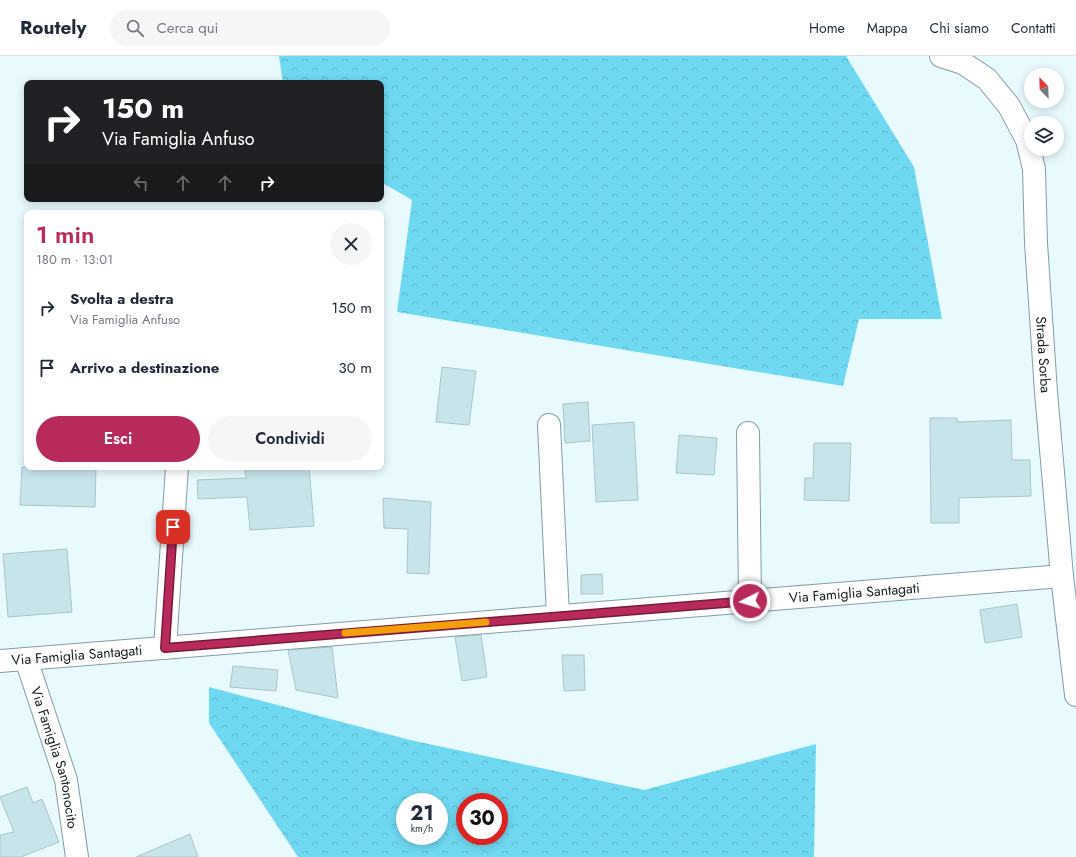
<!DOCTYPE html>
<html lang="it">
<meta charset="utf-8">
<style>
:root{--surface:#fff;--page:#f6f6f7;--text:#1f2937;--muted:#747a83;--line:#e0e1e3;--accent:#b82a5b}
body{margin:0;font-family:Jost,sans-serif;background:var(--page);color:var(--text);height:100vh;display:flex;flex-direction:column;font-size:15px;white-space:nowrap}
*{box-sizing:border-box;margin:0}
p{font-size:13px;color:var(--muted)}
.icon{flex:none;width:22px;height:22px;fill:none;stroke:currentColor;stroke-width:2;stroke-linecap:round;stroke-linejoin:round}
.map{position:relative;flex:1;overflow:hidden}
.details{position:absolute;left:24px;top:154px;width:360px;height:260px;display:flex;flex-direction:column;background:var(--surface);border-radius:8px;box-shadow:0 2px 10px #0003}
.details>*{flex:none}
.banner{position:absolute;left:24px;top:24px;width:360px;height:122px;border-radius:8px;box-shadow:0 2px 10px #0003;background:#202124;color:#fff;overflow:hidden}
.needle{width:26px;rotate:337deg}
.tools{position:absolute;left:1024px;top:12px;display:grid;gap:8px}
.tools a{display:grid;place-items:center;width:40px;height:40px;border-radius:50%;background:var(--surface);box-shadow:0 2px 10px #0003;font-size:20px}
.speed{position:absolute;left:396px;top:737px;display:flex;gap:8px;font-size:20px;font-weight:700;text-align:center}
.speed>*{display:grid;place-content:center;width:52px;height:52px;border-radius:50%;background:var(--surface);box-shadow:0 2px 10px #0003;line-height:1}
.speed small{font-size:10px;font-weight:400}
.speed .limit{border:6px solid #d22;background:#fff;color:#111}
.pin{position:absolute;display:grid;place-items:center;width:34px;height:34px;color:#fff;margin:-17px;border-radius:8px;box-shadow:0 2px 6px #0006}
.me{position:absolute;width:44px;margin:-22px;rotate:265deg;stroke-linejoin:round;filter:drop-shadow(0 0 3px #0008)}
.turn{display:flex;align-items:center;gap:14px;height:84px;padding:0 12px;font-size:18px}
.turn .icon{width:52px;height:52px;stroke-width:2.5}
.turn b{display:block;font-size:28px;line-height:34px}
.lanes{display:flex;align-items:center;height:38px;padding:0 12px;background:#0003;justify-content:center;gap:20px;direction:ltr}
.lanes .off{opacity:.35}
.round{display:grid;place-items:center;flex:none;width:42px;height:42px;border-radius:21px;background:var(--page)}
.overview{display:flex;align-items:center;justify-content:space-between;height:68px;padding:0 12px}
h1{font-size:24px;font-weight:600;line-height:30px;color:var(--accent)}
.primary-button{display:flex;gap:8px;margin-top:auto;padding:8px 12px}
.primary-button a{flex:1;height:46px;border-radius:24px;background:var(--accent);color:#fff;font-size:16px;font-weight:600;line-height:46px;text-align:center}
.primary-button a+a{background:var(--page);color:var(--text)}
ul{padding:0;list-style:none}
li{display:flex;align-items:center;gap:12px;height:60px;padding:0 12px}
li div{flex:1}
li b{display:block;font-size:15px}
li em{font-style:normal}
header{display:flex;align-items:center;gap:24px;box-sizing:border-box;height:56px;padding:0 20px;background:var(--surface);border-bottom:1px solid var(--line)}
header strong{font-size:19px}
nav{display:flex;gap:22px;margin-inline-start:auto;font-size:14px}
.search{width:280px;height:36px;background:var(--page);display:flex;align-items:center;gap:10px;box-sizing:border-box;padding:0 14px;border-radius:22px;color:var(--muted);font-size:15px}
.map>svg:first-child{display:block}
.forest{fill:url(#forest-crowns);fill-rule:evenodd}
.building{fill:#c7e4eb;stroke:#a9c5cd}
.lines{fill:none;stroke-linecap:round;stroke-linejoin:round}
.minor-casing{stroke:#829da4;stroke-width:24}
.minor{stroke:#fff;stroke-width:22}
.route-casing{stroke:#781b3b;stroke-width:10}
.route{stroke:#b82a5b;stroke-width:7}
.slow{stroke:#f59e0b;stroke-width:7}
.labels{text-anchor:middle;stroke-width:3.5;stroke-linejoin:round;paint-order:stroke}
.street-label{font-size:14px;fill:#131d20;stroke:#fff}
</style>
<header>
<strong>Routely</strong>
<div class="search"><svg class="icon" aria-label="search" viewBox="0 0 24 24"><circle cx="10" cy="10" r="6"/><path d="M15 15l6 6"/></svg>Cerca qui</div>
<nav><a>Home</a><a>Mappa</a><a>Chi siamo</a><a>Contatti</a></nav>
</header>
<div class="map">
<svg width="1076" height="801" viewBox="0 0 1076 801">
<defs>
<pattern id="forest-crowns" width="20" height="18" patternUnits="userSpaceOnUse"><rect width="20" height="18" fill="#6fd9f2"/><path d="M2 6a3 3 0 1 1 6 0M12 15a3 3 0 1 1 6 0" fill="none" stroke="#5fbacf"/></pattern>
</defs>
<rect width="100%" height="100%" fill="#e9faff"/>
<!-- forest -->
<path class="forest" d="M 279,0 L 846,0 L 914,111 L 942,263 L 859,263 L 843,330 L 397,256 L 412,144 L 381,126 L 381,27 L 283,27 Z
M 209,631 L 410,684 L 644,734 L 816,688 L 814,801 L 298,801 L 209,667 ZM 405,746 L 439,746 L 439,780 L 405,780 ZM 465,746 L 499,746 L 499,780 L 465,780 Z"/>
<!-- building -->
<path class="building" d="M 442,311 L 476,315 L 469,369 L 436,366 Z
M 588,346 L 590,385 L 565,387 L 563,348 Z
M 930,362 L 957,362 L 957,366 L 1011,364 L 1012,404 L 1030,404 L 1031,440 L 959,442 L 959,467 L 931,467 Z
M 634,366 L 638,444 L 596,446 L 592,369 Z
M 679,379 L 717,382 L 714,419 L 676,417 Z
M 814,387 L 851,387 L 849,445 L 804,444 L 805,422 L 813,422 Z
M 22,411 L 96,411 L 95,451 L 20,449 Z
M 275,411 L 309,411 L 314,470 L 250,474 L 247,441 L 198,443 L 197,424 L 246,422 L 245,413 Z
M 383,442 L 431,446 L 429,518 L 407,517 L 408,473 L 384,472 Z
M 67,493 L 72,556 L 8,561 L 3,498 Z
M 602,518 L 603,538 L 581,538 L 581,519 Z
M 1017,548 L 1022,581 L 985,587 L 980,554 Z
M 481,579 L 487,621 L 462,625 L 455,581 Z
M 332,591 L 338,642 L 296,634 L 288,594 Z
M 562,599 L 584,599 L 585,634 L 564,635 Z
M 233,610 L 278,614 L 276,635 L 230,631 Z
M 27,731 L 33,747 L 42,743 L 59,786 L 21,801 L 0,801 L 0,779 L 14,776 L 0,741 Z
M 190,778 L 198,801 L 136,801 Z"/>
<g class="lines">
<!-- minor casing -->
<g class="minor-casing">
<g id="minor">
<path id="s1" d="M 941,0 L 963,7 L 987,23 L 1009,50 L 1027,84 L 1034,113 L 1036,187 L 1046,336 L 1062,520 L 1076,639"/>
<path d="M 549,369 L 558,560"/>
<path d="M 748,377 L 750,545"/>
<path d="M 165,592 L 177,411"/>
<path id="s2" d="M 26,603 L 66,724 L 77,801"/>
<path id="s3" d="M 0,605 L 1062,520"/>
</g>
</g>
<!-- minor -->
<use href="#minor" class="minor"/>
</g>
<g class="lines">
<!-- route casing -->
<g class="route-casing">
<path id="route" d="M 173,471 L 165,592 L 750,545"/>
</g>
<!-- route -->
<use href="#route" class="route"/>
<!-- slow -->
<path class="slow" d="M 345,577 L 486,566"/>
</g>
<g class="labels">
<!-- street labels -->
<g class="street-label">
<text dy="5" stroke="none"><textPath href="#s1" startOffset="341">Strada Sorba</textPath></text>
<text dy="5" stroke="none"><textPath href="#s3" startOffset="857">Via Famiglia Santagati</textPath></text>
<text dy="5" stroke="none"><textPath href="#s3" startOffset="77">Via Famiglia Santagati</textPath></text>
<text dy="5" stroke="none"><textPath href="#s2" startOffset="103">Via Famiglia Santonocito</textPath></text>
</g>
</g>
</svg>
<div class="tools">
<a><svg class="needle" viewBox="-14 -14 28 28"><path d="M0-13l5 13h-10z" fill="#e53935"/><path d="M0 13l5-13h-10z" fill="#747a83"/></svg></a>
<a><svg class="icon" aria-label="layers" viewBox="0 0 24 24"><path d="M12 4l9 5-9 5-9-5zM3 14l9 5 9-5"/></svg></a>
</div>
<div class="speed"><div>21<small>km/h</small></div><div class="limit">30</div></div>
<div class="pin" style="left:173px;top:471px;background:#d93025"><svg class="icon" aria-label="arrive" viewBox="0 0 24 24"><path d="M6 21V4h12l-3 4 3 4H6"/></svg></div>
<svg class="me" style="left:750px;top:545px" viewBox="-20 -20 40 40"><circle r="17" fill="#b82a5b" stroke="#fff" stroke-width="3"/><path d="M0-11L8 9 0 5-8 9z" fill="#fff"/></svg>
<div class="banner">
<div class="turn"><svg class="icon" aria-label="right" viewBox="0 0 24 24"><path d="M7 20v-9h11M14 6l5 5-5 5"/></svg><div><b>150 m</b>Via Famiglia Anfuso</div></div>
<div class="lanes"><svg class="icon off" aria-label="left" viewBox="0 0 24 24"><path d="M17 20v-9H6M10 6l-5 5 5 5"/></svg><svg class="icon off" aria-label="ahead" viewBox="0 0 24 24"><path d="M12 20V5M6 11l6-6 6 6"/></svg><svg class="icon off" aria-label="ahead" viewBox="0 0 24 24"><path d="M12 20V5M6 11l6-6 6 6"/></svg><svg class="icon" aria-label="right" viewBox="0 0 24 24"><path d="M7 20v-9h11M14 6l5 5-5 5"/></svg></div>
</div>
<section class="details">
<div class="overview"><div><h1>1 min</h1><p>180 m · 13:01</p></div><a class="round"><svg class="icon" aria-label="close" viewBox="0 0 24 24"><path d="M6 6l12 12M18 6L6 18"/></svg></a></div>
<ul>
<li><svg class="icon" aria-label="right" viewBox="0 0 24 24"><path d="M7 20v-9h11M14 6l5 5-5 5"/></svg><div><b>Svolta a destra</b><p>Via Famiglia Anfuso</p></div><em>150 m</em></li>
<li><svg class="icon" aria-label="arrive" viewBox="0 0 24 24"><path d="M6 21V4h12l-3 4 3 4H6"/></svg><div><b>Arrivo a destinazione</b></div><em>30 m</em></li>
</ul>
<div class="primary-button"><a>Esci</a><a>Condividi</a></div>
</section>
</div>
